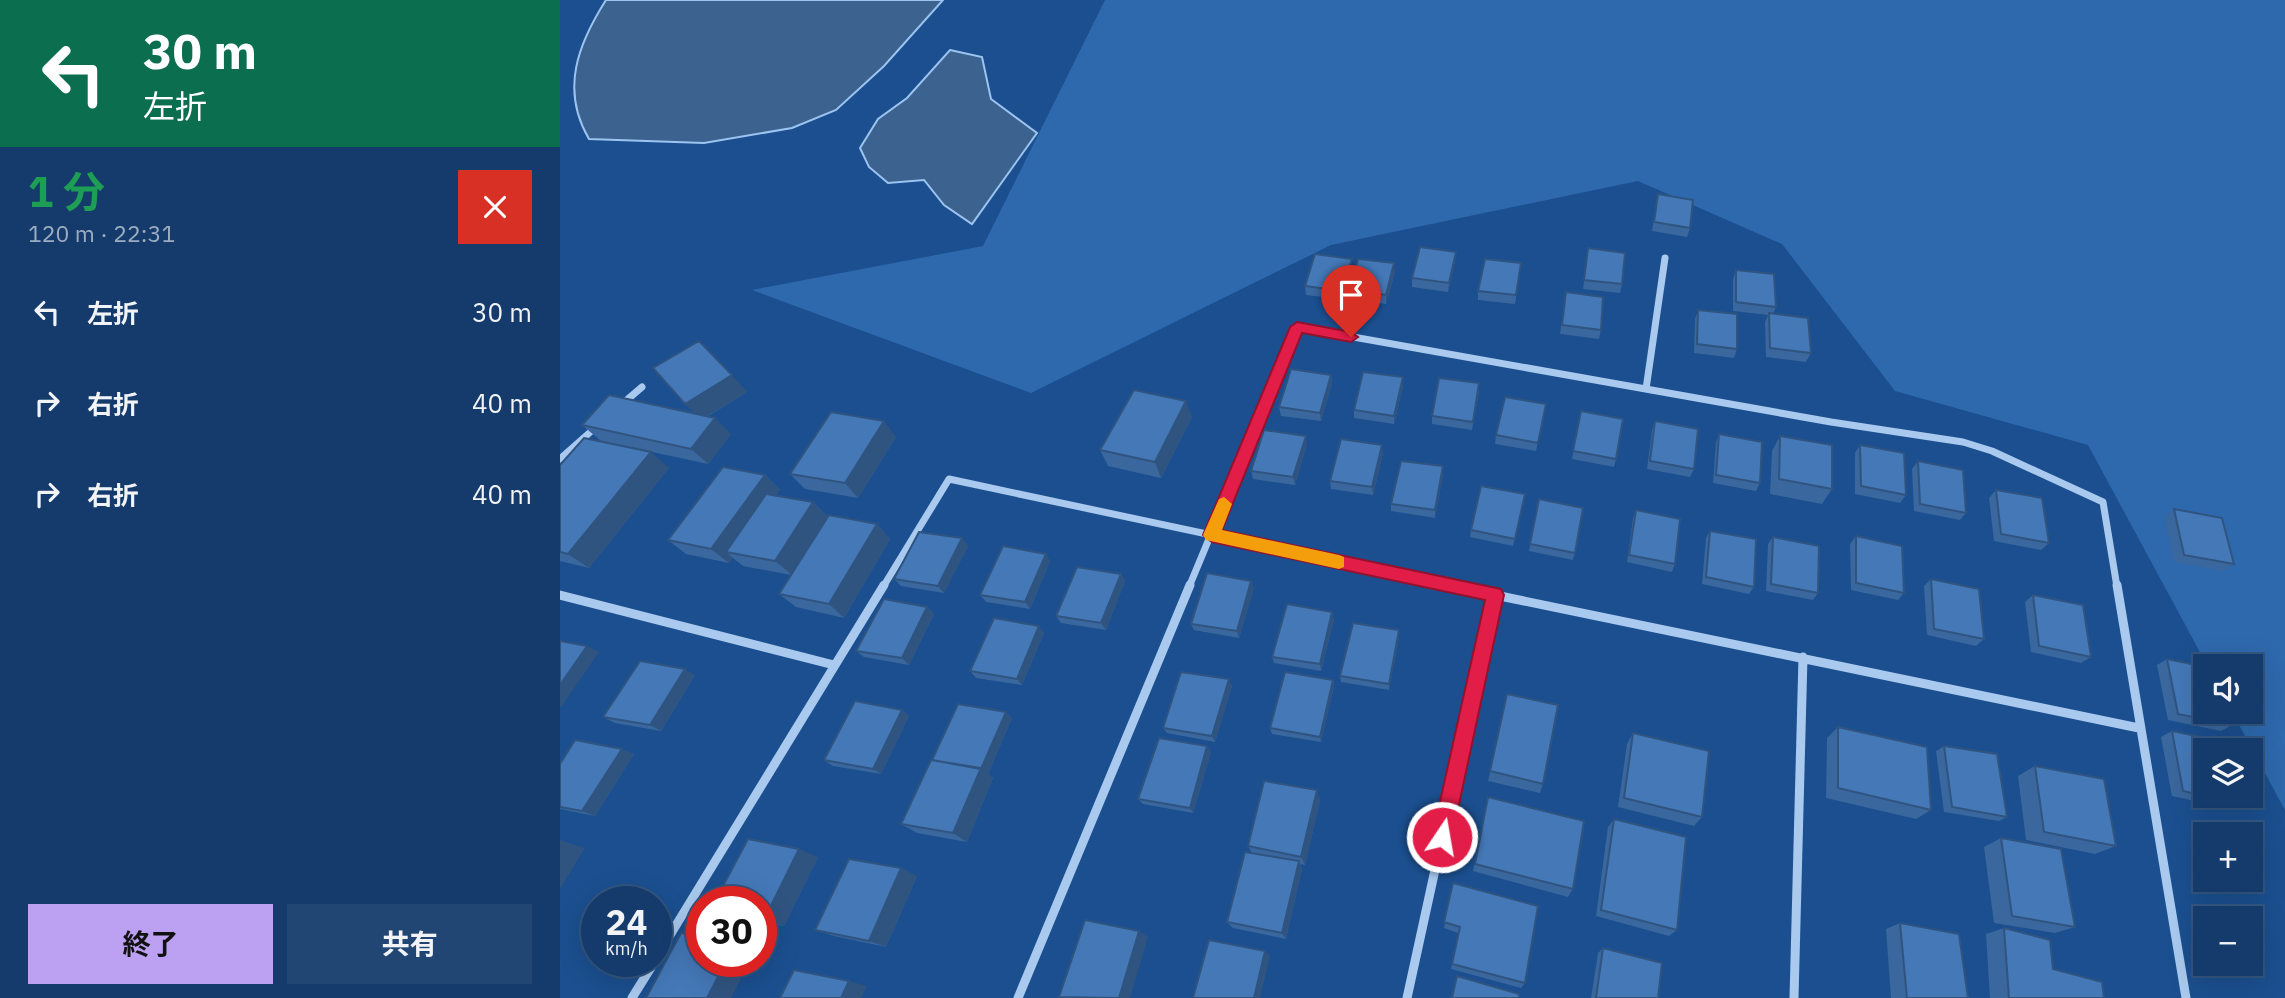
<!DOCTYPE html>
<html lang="ja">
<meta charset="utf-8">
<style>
:root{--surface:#143b6b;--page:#214673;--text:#f1f3f6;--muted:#9dadc1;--line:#33557e;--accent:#bca0f2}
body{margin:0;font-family:"IBM Plex Sans","Noto Sans JP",sans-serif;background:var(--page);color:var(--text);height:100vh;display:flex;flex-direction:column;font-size:26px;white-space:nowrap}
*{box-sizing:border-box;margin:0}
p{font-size:23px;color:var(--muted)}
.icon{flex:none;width:38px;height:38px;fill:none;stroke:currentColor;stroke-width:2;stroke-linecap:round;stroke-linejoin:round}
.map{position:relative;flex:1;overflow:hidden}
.side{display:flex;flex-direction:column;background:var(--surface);width:560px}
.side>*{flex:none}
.banner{background:#0b6e4f;color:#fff;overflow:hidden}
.fabs{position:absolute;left:1633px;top:654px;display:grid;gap:14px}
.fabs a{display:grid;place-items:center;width:70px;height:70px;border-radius:0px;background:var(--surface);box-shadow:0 7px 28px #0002,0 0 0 2px var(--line);font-size:35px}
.speed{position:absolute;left:21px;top:886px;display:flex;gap:14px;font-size:35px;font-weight:700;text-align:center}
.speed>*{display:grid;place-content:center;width:91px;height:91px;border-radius:50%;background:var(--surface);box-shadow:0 7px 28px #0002,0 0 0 2px var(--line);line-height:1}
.speed small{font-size:18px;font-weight:400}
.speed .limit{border:10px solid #d22;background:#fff;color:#111}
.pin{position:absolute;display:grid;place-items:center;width:60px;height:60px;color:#fff;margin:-72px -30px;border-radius:50% 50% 50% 0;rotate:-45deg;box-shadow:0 0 7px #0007}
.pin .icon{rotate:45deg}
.me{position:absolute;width:77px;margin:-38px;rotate:12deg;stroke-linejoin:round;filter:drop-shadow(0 0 5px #0008)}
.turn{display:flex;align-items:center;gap:24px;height:147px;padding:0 28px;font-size:32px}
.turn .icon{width:91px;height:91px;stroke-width:2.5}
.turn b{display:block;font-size:49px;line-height:60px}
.round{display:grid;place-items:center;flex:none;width:74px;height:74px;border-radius:0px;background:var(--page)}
.summary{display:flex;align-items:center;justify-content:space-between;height:119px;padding:0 28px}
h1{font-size:42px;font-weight:700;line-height:52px;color:#1e9e55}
.action{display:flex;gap:14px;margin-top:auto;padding:14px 28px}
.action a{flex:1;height:80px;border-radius:0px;background:var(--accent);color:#111;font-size:28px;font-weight:700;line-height:80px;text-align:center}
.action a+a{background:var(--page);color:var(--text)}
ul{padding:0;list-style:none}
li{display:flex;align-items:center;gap:21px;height:91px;padding:0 28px}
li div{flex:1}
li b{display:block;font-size:26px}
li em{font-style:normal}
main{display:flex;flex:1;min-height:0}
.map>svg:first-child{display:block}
.green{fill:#2e69ad}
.water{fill:#3c6290;stroke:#9cc4f0;stroke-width:2}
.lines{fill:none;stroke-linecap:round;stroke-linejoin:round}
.minor-far1{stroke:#a9c9ee;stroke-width:7}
.minor{stroke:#a9c9ee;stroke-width:9}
.wall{fill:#3a679d}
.shaded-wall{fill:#305480}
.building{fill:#4478b7;stroke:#305480;stroke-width:2}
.route{fill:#e11d48;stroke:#92132f;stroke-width:2}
.slow{fill:#f59e0b}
</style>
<main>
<section class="side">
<div class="banner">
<div class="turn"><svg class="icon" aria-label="left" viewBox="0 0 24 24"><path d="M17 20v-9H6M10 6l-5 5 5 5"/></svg><div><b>30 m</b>左折</div></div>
</div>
<div class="summary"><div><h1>1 分</h1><p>120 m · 22:31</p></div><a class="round" style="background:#d93025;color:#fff"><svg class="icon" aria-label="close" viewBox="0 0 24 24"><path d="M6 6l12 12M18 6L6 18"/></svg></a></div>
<ul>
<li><svg class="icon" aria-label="left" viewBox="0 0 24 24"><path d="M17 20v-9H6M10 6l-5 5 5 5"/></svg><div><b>左折</b></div><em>30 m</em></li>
<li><svg class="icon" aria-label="right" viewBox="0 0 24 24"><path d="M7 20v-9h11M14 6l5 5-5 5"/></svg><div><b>右折</b></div><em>40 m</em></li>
<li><svg class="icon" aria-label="right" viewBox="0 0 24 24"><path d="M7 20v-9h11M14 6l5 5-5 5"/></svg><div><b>右折</b></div><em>40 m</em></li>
</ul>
<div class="action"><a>終了</a><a>共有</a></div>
</section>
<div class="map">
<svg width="1725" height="998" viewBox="0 0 1725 998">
<rect width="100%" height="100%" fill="#1b4f8f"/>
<!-- green -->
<path class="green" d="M 545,0 L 1725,0 L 1725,810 L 1672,712 L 1690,712 L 1690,667 L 1648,667 L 1528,445 L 1335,391 L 1222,244 L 1078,181 L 771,245 L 471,393 L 192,290 L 423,246 Z"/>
<!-- water -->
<path class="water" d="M 46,0 L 383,0 L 324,66 L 276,110 L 232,128 L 144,143 L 29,139 C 0,90 18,44 46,0 Z
M 390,50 L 422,57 L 431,99 L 477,133 L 412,224 L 384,205 L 364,180 L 328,183 L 309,167 L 300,148 L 318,119 L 347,98 Z"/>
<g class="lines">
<!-- minor-far1 -->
<path class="minor-far1" d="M 1086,389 L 1105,258
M 61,405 L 82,387
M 0,459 L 36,427
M 323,587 L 389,479 L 895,587
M 629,587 L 737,327 L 1271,422 L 1403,442 L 1432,451 L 1543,502 L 1557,587"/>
<!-- minor -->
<path class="minor" d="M 1557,585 L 1626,998
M 0,595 L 274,665
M 935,595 L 1579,728
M 96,958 L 324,585
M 72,998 L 95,961
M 458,998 L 630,585
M 847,998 L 935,595 L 887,585
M 1234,998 L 1243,657"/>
</g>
<!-- wall -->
<path class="wall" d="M 1098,194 L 1130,228 L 1127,237 L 1092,231 Z
M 1028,248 L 1062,284 L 1060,293 L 1023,289 Z
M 896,252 L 895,261 L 888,292 L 852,287 L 852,278 Z
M 961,263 L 955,304 L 918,300 L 918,291 Z
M 792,268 L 783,299 L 746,295 L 745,286 Z
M 1176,270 L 1216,307 L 1213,314 L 1251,353 L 1246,362 L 1206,357 L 1205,322 L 1208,315 L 1173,311 L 1173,279 Z
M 835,272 L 826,304 L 790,299 L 789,290 Z
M 1006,292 L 1041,330 L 1039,339 L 1000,334 Z
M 1138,310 L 1177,349 L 1174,358 L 1134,353 L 1135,319 Z
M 771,375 L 772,383 L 761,421 L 721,416 L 719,407 Z
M 843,377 L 843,386 L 834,424 L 794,418 L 794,410 Z
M 919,391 L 912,430 L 872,424 L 872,416 Z
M 187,392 L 147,417 L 171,434 L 148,464 L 41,441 L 22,425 L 135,414 Z
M 986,404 L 976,451 L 935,444 L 936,435 Z
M 1021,411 L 1056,459 L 1054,467 L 1012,459 Z
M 632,417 L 601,478 L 548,466 L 540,450 Z
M 1095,421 L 1134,469 L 1130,477 L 1087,469 L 1092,430 Z
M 1159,434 L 1200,483 L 1196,491 L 1153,483 L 1156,442 Z
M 1220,436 L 1272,489 L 1262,504 L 1210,494 L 1212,451 Z
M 336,437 L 298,498 L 245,489 L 230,474 Z
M 747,444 L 735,485 L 693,479 L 691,471 Z
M 1300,445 L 1346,495 L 1340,503 L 1295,494 L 1295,453 Z
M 823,453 L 813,495 L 771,489 L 770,481 Z
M 1358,461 L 1406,513 L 1400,520 L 1354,511 L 1352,469 Z
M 0,465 L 109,468 L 29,568 L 0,561 Z
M 883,474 L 875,518 L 831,511 L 831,504 Z
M 205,475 L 220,490 L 216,495 L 253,502 L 268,517 L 317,524 L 330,539 L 284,618 L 236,607 L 219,594 L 231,575 L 183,566 L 173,558 L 169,563 L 126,554 L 108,540 Z
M 1436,490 L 1489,543 L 1481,550 L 1434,541 L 1429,498 Z
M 979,499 L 1015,553 L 1013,560 L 969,551 Z
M 963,502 L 953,546 L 910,537 L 911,530 Z
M 1614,509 L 1674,564 L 1663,571 L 1614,562 L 1605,517 Z
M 1076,510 L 1115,564 L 1112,572 L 1067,562 L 1073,518 Z
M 1150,531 L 1194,587 L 1189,594 L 1142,584 L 1146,538 Z
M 1296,536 L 1344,593 L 1338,600 L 1291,590 L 1290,544 Z
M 1213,537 L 1258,593 L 1253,600 L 1206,591 L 1208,544 Z
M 408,546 L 384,593 L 341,586 L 334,579 Z
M 490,561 L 470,609 L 426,602 L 420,595 Z
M 561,574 L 565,581 L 546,630 L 501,623 L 496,616 Z
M 1371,579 L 1424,639 L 1416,646 L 1367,635 L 1364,586 Z
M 694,588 L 679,638 L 634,630 L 631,624 Z
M 1473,595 L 1531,657 L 1521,663 L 1471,652 L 1465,602 Z
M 367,607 L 374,614 L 349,665 L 304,657 L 296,651 Z
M 774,619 L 761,671 L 714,663 L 712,657 Z
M 479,626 L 484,633 L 462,685 L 416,678 L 410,671 Z
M 839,637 L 829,690 L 781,682 L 780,676 Z
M 1607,659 L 1672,725 L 1661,731 L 1608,720 L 1597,665 Z
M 135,675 L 101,731 L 55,723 L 43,717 Z
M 773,680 L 774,686 L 761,742 L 712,734 L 710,728 Z
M 672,686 L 655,742 L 607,733 L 603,728 Z
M 947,694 L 983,784 L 980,793 L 928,781 Z
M 342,710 L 349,716 L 321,774 L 273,766 L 264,760 Z
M 446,712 L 452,718 L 428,774 L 433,778 L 407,842 L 357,833 L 341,824 L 372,760 Z
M 1278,727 L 1371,810 L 1356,819 L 1266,798 L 1267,738 Z
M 1612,731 L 1645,751 L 1645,796 L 1679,796 L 1680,804 L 1668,808 L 1612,796 L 1601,737 Z
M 1073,733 L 1142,817 L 1134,826 L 1058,807 L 1067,744 Z
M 647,746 L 651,752 L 633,813 L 583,804 L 578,799 Z
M 1384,746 L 1447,817 L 1439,821 L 1384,812 L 1376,751 Z
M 74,754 L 35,816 L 0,809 L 0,764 Z
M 1475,766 L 1556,846 L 1535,854 L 1466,840 L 1458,776 Z
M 928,797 L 1013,889 L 1008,897 L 913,871 Z
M 760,800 L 745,865 L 740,864 L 742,869 L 726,939 L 673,928 L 667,922 L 692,853 L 688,846 Z
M 1054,819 L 1117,930 L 1109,936 L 1036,916 L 1048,827 Z
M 1441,838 L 1515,927 L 1495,933 L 1434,923 L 1424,847 Z
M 258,857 L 224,926 L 201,922 L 201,901 Z
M 357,876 L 326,947 L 274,936 L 255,930 Z
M 893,883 L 965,983 L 961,988 L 891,969 L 898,933 L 884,928 Z
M 1340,923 L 1408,998 L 1331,998 L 1326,929 Z
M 1444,928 L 1493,969 L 1544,998 L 1430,998 L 1426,934 Z
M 1043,948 L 1098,998 L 1031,998 L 1038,953 Z"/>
<!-- shaded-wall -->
<path class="shaded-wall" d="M 896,252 L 895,261 L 888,292 L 889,283 Z
M 792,259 L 792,268 L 783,299 L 782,291 Z
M 834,263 L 835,272 L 826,304 L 826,295 Z
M 172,375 L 187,392 L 141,420 L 125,404 Z
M 771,375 L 772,383 L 761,421 L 760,413 Z
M 843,377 L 843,386 L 834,424 L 834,416 Z
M 626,401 L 632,417 L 601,478 L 595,462 Z
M 155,418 L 171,434 L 148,464 L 131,449 Z
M 324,421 L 336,437 L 298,498 L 285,483 Z
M 746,436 L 747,444 L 735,485 L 733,477 Z
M 822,445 L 823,453 L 813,495 L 812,487 Z
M 91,452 L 109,468 L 29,568 L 8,554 Z
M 883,466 L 883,474 L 875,518 L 875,510 Z
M 205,475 L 220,490 L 176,554 L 166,552 L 173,558 L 169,563 L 151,549 Z
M 253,502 L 268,517 L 232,575 L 215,561 Z
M 317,524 L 330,539 L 284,618 L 269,604 Z
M 402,538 L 408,546 L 384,593 L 378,586 Z
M 486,554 L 490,561 L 470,609 L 465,602 Z
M 561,574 L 565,581 L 546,630 L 541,623 Z
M 691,581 L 694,588 L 679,638 L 677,631 Z
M 367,607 L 374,614 L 349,665 L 342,658 Z
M 772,612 L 774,619 L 761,671 L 760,664 Z
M 479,626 L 484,633 L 462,685 L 457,679 Z
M 839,630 L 839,637 L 829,690 L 829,684 Z
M 27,646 L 39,652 L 1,707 L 0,706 L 0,685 Z
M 125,669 L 135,675 L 101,731 L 90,725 Z
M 669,679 L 672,686 L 655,742 L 652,736 Z
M 773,680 L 774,686 L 761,742 L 760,737 Z
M 342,710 L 349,716 L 321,774 L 313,769 Z
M 446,712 L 452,718 L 428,774 L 433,778 L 407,842 L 393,833 Z
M 647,746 L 651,752 L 633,813 L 630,808 Z
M 62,749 L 74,754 L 35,816 L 22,811 Z
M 757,790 L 760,800 L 745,865 L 741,857 Z
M 0,840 L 25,848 L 0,889 Z
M 239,849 L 258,857 L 224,926 L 204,920 Z
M 739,861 L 742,869 L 726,939 L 722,933 Z
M 341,868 L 357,876 L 326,947 L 309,941 Z
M 579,931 L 588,937 L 570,998 L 559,998 Z
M 705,951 L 710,956 L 700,998 L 694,998 Z
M 166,961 L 190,961 L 171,998 L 147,998 Z
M 289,981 L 307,986 L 301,998 L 281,998 Z"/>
<!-- building -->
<path class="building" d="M 1098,194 L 1133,200 L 1130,228 L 1094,222 Z
M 860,247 L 896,252 L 889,283 L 852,278 Z
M 1028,248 L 1065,253 L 1062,284 L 1024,280 Z
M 755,254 L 792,259 L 782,291 L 745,286 Z
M 798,259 L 834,263 L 826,295 L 789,290 Z
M 925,259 L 961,263 L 956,295 L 918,291 Z
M 1176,270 L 1214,274 L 1216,307 L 1176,302 Z
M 1006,292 L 1043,297 L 1041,330 L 1002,325 Z
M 1138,310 L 1177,314 L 1177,349 L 1137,344 Z
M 1209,313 L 1248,318 L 1251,353 L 1210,348 Z
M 139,341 L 172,375 L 125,404 L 93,368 Z
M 731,369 L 771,375 L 760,413 L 719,407 Z
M 803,372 L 843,377 L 834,416 L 794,410 Z
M 879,378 L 919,383 L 913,422 L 872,416 Z
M 574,390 L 626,401 L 595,462 L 540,450 Z
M 49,395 L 155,418 L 131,449 L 22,425 Z
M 945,397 L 986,404 L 978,443 L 936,435 Z
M 1021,411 L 1063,419 L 1056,459 L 1013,451 Z
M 271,412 L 324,421 L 285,483 L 230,474 Z
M 1095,421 L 1138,429 L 1134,469 L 1090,461 Z
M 704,430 L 746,436 L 733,477 L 691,471 Z
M 1159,434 L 1202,442 L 1200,483 L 1156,475 Z
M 1220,436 L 1272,445 L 1272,489 L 1219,479 Z
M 24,438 L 91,452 L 8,554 L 0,552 L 0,465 Z
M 781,439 L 822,445 L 812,487 L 770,481 Z
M 1300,445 L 1344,453 L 1346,495 L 1301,486 Z
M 841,461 L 883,466 L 875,510 L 831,504 Z
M 1358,461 L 1403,470 L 1406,513 L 1360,504 Z
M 163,467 L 205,475 L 151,549 L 108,540 Z
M 921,486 L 965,494 L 955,539 L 911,530 Z
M 1436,490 L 1482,498 L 1489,543 L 1441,534 Z
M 206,494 L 253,502 L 215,561 L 166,552 Z
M 979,499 L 1023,508 L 1015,553 L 970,544 Z
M 1614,509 L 1662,518 L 1674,564 L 1624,555 Z
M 1076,510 L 1120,519 L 1115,564 L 1069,555 Z
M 269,515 L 317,524 L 269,604 L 219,594 Z
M 1150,531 L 1196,539 L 1194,587 L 1146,577 Z
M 359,532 L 402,538 L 378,586 L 334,579 Z
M 1296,536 L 1342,546 L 1344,593 L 1296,583 Z
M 1213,537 L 1259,546 L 1258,593 L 1211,584 Z
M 443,546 L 486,554 L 465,602 L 420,595 Z
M 517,567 L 561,574 L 541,623 L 496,616 Z
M 647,573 L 691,581 L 677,631 L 631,624 Z
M 1371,579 L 1419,589 L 1424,639 L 1374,629 Z
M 1473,595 L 1523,605 L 1531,657 L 1479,646 Z
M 324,599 L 367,607 L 342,658 L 296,651 Z
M 727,604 L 772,612 L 760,664 L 712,657 Z
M 434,618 L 479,626 L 457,679 L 410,671 Z
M 793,623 L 839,630 L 829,684 L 780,676 Z
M 0,641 L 27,646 L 0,685 Z
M 1607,659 L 1646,667 L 1645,667 L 1645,712 L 1669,712 L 1672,725 L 1618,714 Z
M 80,661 L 125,669 L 90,725 L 43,717 Z
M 621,672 L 669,679 L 652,736 L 603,728 Z
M 725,672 L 773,680 L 760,737 L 710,728 Z
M 947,694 L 998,705 L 983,784 L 930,771 Z
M 295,701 L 342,710 L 313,769 L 264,760 Z
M 398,704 L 446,712 L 421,769 L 372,760 Z
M 1278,727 L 1367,747 L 1371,810 L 1278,788 Z
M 1612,731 L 1666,742 L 1668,751 L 1645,751 L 1645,796 L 1623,791 Z
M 1073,733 L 1149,751 L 1142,817 L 1064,798 Z
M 599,738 L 647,746 L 630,808 L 578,799 Z
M 15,740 L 62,749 L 22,811 L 0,807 L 0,764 Z
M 1384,746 L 1437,754 L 1447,817 L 1392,807 Z
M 371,760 L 421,768 L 393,833 L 341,824 Z
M 1475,766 L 1544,779 L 1556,846 L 1484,832 Z
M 704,781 L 757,790 L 741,857 L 688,846 Z
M 1648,796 L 1679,796 L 1680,804 Z
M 928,797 L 1024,821 L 1013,889 L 915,864 Z
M 1054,819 L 1126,837 L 1117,930 L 1041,910 Z
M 1441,838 L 1501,849 L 1515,927 L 1452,916 Z
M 188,839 L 239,849 L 204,920 L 201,920 L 201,901 L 155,901 Z
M 685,852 L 739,861 L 722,933 L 667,922 Z
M 289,859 L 341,868 L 309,941 L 255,930 Z
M 893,883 L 978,906 L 965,983 L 892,964 L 900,927 L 884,922 Z
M 525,920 L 579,931 L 559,998 L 499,997 Z
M 1340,923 L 1399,934 L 1408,998 L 1347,998 Z
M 1444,928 L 1490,940 L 1493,969 L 1542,982 L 1544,998 L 1449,998 Z
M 121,933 L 142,937 L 142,961 L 166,961 L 147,998 L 86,998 Z
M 649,940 L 705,951 L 694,998 L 633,998 Z
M 1043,948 L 1102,963 L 1098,998 L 1036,998 Z
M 234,970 L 289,981 L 281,998 L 220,998 Z
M 897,976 L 959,994 L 959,998 L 892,998 Z"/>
<!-- route -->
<path class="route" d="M 737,322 L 791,332 L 798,337 L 791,342 L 742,333 L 662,530 L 941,589 L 944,595 L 892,837 L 889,844 L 882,846 L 875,844 L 872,837 L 925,600 L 652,542 L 643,535 L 730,327 Z"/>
<!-- slow -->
<path class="slow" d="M 664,497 L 672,504 L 662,530 L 779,555 L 784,557 L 784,567 L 779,569 L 646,540 L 643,535 L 659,499 Z"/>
</svg>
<div class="fabs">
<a><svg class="icon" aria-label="sound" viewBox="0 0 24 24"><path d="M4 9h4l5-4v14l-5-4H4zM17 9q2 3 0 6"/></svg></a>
<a><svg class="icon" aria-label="layers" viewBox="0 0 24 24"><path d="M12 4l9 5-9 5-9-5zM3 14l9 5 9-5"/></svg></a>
<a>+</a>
<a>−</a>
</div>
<div class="speed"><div>24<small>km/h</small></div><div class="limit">30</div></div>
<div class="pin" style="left:791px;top:337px;background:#d93025"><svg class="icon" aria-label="arrive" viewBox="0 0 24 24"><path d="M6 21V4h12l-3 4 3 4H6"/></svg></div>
<svg class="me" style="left:882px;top:837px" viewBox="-20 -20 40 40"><circle r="17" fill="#e11d48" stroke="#fff" stroke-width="3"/><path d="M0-11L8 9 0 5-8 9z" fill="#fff"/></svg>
</div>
</main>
